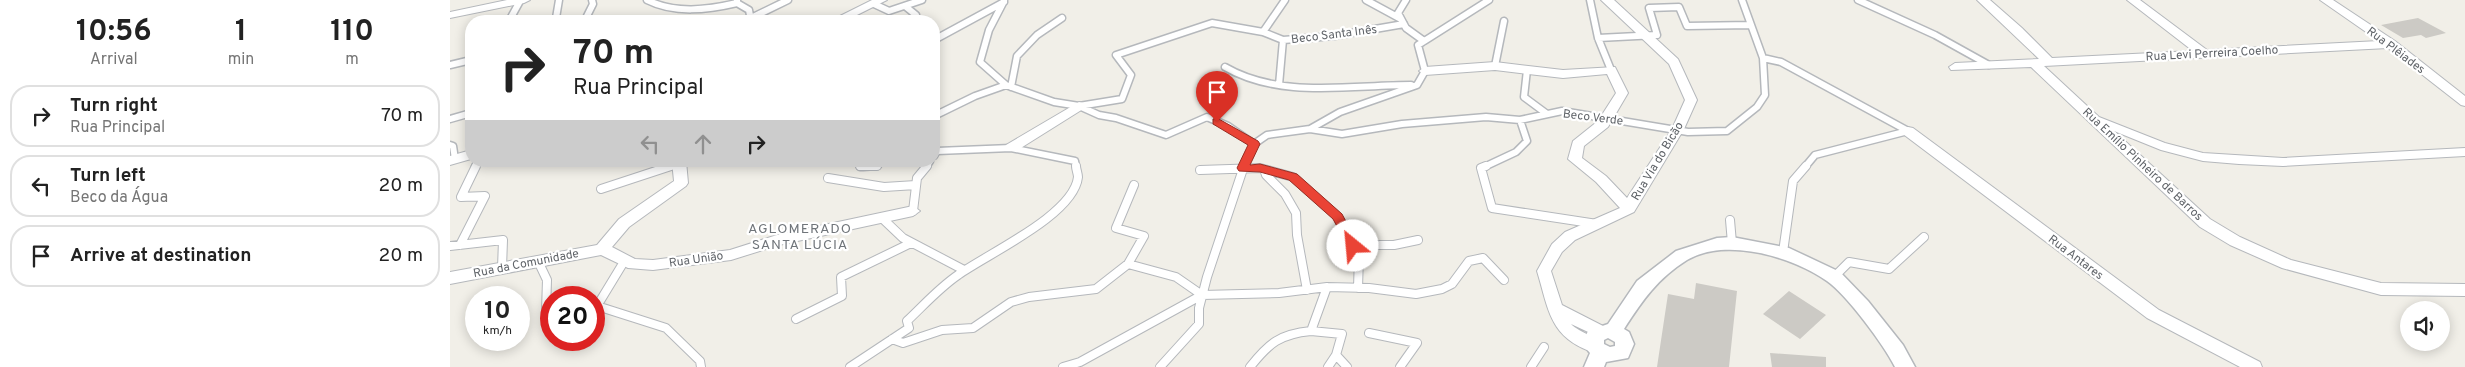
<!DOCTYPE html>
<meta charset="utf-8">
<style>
:root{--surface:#fff;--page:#f2f2f2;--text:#222;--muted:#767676;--line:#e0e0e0}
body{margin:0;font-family:Overpass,sans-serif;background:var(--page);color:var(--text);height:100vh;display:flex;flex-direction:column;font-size:19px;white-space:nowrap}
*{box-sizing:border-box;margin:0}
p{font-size:16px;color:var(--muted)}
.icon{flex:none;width:28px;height:28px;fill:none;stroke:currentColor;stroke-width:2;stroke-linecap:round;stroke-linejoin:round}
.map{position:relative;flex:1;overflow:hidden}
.drawer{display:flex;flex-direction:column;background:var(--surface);width:450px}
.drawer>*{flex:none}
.guide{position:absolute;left:15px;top:15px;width:475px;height:152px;border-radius:20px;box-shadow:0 2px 12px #0003;background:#fff;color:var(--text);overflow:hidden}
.controls{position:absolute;left:1950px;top:301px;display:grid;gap:10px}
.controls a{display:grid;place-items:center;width:50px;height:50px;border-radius:50%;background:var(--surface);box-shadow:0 2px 12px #0003;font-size:25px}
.speed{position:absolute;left:15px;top:286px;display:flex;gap:10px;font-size:25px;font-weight:700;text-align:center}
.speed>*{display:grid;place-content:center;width:65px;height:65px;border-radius:50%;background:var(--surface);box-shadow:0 2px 12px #0003;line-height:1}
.speed small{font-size:12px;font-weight:400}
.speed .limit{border:8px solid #d22;background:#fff;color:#111}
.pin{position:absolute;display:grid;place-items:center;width:42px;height:42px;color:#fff;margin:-51px -21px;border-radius:50% 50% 50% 0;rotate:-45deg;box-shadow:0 0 5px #0007}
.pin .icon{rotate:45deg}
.me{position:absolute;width:55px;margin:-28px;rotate:332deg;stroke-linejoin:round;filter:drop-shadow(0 0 4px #0008)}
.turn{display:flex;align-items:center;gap:18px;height:105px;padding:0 25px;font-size:22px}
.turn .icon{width:65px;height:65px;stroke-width:2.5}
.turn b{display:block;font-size:35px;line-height:42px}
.lanes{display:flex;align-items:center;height:48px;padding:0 25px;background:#0003;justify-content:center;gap:25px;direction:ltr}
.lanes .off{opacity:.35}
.eta{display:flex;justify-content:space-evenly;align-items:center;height:85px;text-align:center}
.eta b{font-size:30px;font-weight:700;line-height:35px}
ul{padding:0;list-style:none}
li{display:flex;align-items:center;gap:15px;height:62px;margin:0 10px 8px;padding:0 15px;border:2px solid var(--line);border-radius:20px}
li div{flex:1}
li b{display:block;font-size:19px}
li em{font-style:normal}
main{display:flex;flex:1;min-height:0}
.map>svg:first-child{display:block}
.building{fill:#cccac5}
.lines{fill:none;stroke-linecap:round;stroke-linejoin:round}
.service-far1-casing{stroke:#b5b8bc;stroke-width:9}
.service-casing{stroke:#b5b8bc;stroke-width:10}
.minor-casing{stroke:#b5b8bc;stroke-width:2}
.tertiary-casing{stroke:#b5b8bc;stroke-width:3}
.service-far1{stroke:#fff;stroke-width:6}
.service{stroke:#fff;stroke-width:8}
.minor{fill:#fff;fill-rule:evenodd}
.tertiary{fill:#fff;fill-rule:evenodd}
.route{fill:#ea4335;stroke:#982c22}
.labels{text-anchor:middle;stroke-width:4.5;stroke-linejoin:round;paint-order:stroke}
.street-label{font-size:12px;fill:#5f6368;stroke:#fff}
.neighbourhood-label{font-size:14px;letter-spacing:1px;fill:#70757a;stroke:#fff}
</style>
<main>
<section class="drawer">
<div class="eta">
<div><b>10:56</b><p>Arrival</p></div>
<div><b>1</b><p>min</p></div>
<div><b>110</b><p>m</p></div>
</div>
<ul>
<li><svg class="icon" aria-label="right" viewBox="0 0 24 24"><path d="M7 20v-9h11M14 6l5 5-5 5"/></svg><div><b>Turn right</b><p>Rua Principal</p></div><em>70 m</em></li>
<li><svg class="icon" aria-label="left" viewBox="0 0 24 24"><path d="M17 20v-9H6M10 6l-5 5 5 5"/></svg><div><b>Turn left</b><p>Beco da Água</p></div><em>20 m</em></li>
<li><svg class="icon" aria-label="arrive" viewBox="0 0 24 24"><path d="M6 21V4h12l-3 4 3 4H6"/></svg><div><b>Arrive at destination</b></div><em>20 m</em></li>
</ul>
</section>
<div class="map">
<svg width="2015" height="367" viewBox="0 0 2015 367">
<rect width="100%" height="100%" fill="#f1efe8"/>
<!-- building -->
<path class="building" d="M 1968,18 L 1996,33 L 1976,38 L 1971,35 L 1953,38 L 1931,25 Z
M 1246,283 L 1287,291 L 1279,367 L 1207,367 L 1218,294 L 1244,299 Z
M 1339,291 L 1376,315 L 1350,339 L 1313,314 Z
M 1320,353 L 1376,357 L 1376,367 L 1322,367 Z"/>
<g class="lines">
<!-- service-far1 casing -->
<g class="service-far1-casing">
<path id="service-far1" d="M 197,0 C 225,14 257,10 287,3
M 287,0 L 287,3 L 299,10 L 301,21
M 916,0 L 951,19
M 956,0 L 948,13 L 956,28 L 974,41
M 1140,0 L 1148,38 L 1161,70
M 1292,0 L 1313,58 L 1331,62 L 1458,131
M 1408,0 L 1485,35 L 1539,65
M 554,1 L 539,30 L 530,62 L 556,85 L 604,102 L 629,106 L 649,115 L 666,118 L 716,135 L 757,117 L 778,126 L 804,144
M 424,4 L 439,11 L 472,0
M 455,6 L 466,15 L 464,21
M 137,16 L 143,4 L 142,0
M 301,18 L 338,0
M 59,21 L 70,1
M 99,21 L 106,18 L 109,0
M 813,32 L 835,0
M 1148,38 L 1207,35 L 1199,8 L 1229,7 L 1237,26 L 1301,25
M 484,40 L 554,2
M 0,65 L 21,60
M 1045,66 L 1054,21
M 775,67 C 830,99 900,85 961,85
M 1077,70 L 1074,97 L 1097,114
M 829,85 L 833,40
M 561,87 L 567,56 L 587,35 L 612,18
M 629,106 L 672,99 L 681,75 L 666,55 L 762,23 L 813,32 L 833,40 L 884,36 L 954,24
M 484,116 L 525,96 L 556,85
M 0,119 L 21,113
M 860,129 L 892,134 L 952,124 L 1036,117 L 1070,120 L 1112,111 L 1238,132 L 1277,131 L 1307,107 L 1315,95 L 1313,58
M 0,145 L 3,146 L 5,159
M 484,156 L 487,151 L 561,148 L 625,161 L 626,167
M 408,161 L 410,167
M 25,167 L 28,161
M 218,167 L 229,163
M 413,167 L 427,166 L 432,161
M 476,167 L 480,161
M 793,167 L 804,144 L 817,135 L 860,129 L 890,112 L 967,85 L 975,71 L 968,45 L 1039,0
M 1034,167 L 1066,152 L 1077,141 L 1070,120
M 1355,167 L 1365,155 L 1458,131"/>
</g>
<!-- service casing -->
<g class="service-casing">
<path id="service" d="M 410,166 L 427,166
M 1036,166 L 1031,168 L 1042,208 L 1147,224
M 814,169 L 816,175 L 835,194 L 846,213 L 847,235 L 857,290
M 750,170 L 810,168 L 843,177 L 888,217 L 909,256 L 908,288
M 378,178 L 434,187 L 466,185
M 151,189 L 221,166
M 463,211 L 467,178 L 477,166
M 433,219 L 453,238 L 514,270
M 1280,220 L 1282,243
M 10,245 L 35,196 L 11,197 L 26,166
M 903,245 L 944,245 L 968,240
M 0,246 L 53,240 L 52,268
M 1333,252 L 1343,181 L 1356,166
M 175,260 L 147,306 L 216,328 L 250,361 L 251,367
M 88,261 L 97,280 L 96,311
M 678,264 L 694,236 L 666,228 L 684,185
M 1384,277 L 1399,262 L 1439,269 L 1474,237
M 877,287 L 919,288 L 966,294 L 992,289 L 1002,284 L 1019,261 L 1033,258 L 1054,280
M 346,319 L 392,296 L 391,277 L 461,243
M 919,333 L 967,343 L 950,367
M 442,339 L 453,343 L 492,330 L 523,328 L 561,302 L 579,297 L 646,289 L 678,264 L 726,277 L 752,295
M 400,367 L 459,328 L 457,321 C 474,305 489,288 508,275 C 537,254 624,215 628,177 C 628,174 626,169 626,166
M 613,367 L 630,362 L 752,295 L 829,293 L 877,287 L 861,331 L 892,334 L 886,355 L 897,367
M 710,367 L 749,324 L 749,308 L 757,277 L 794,166
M 800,367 C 819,343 830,334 861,331
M 878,367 L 886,355
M 1081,367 L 1094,347"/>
</g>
<!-- minor casing -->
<g class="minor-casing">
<path id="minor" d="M 57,0 L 80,0 L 74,3 L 0,18 L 0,12 Z
M 422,0 L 437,0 L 395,21 L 380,21 Z
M 1151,0 L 1164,0 L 1228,59 L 1247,100 L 1234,129 L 1184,212 L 1125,240 L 1112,252 L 1101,271 L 1112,305 L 1157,328 L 1159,332 L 1157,336 L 1151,338 L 1121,324 C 1130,333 1148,337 1153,347 L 1151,351 L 1145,353 C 1099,338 1099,310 1087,271 L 1102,244 L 1115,232 L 1170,208 L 1146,182 L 1118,159 L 1123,141 L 1148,121 L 1166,93 L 1157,74 L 1113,78 L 1045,70 L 975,75 L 969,71 L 975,67 L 1045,62 L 1113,70 L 1165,67 L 1178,93 L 1158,127 L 1134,146 L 1132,158 L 1156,176 L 1177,198 L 1222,129 L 1235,100 L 1219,64 Z
M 1527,0 L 1540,0 L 1572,28 L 1602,58 L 1743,51 L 1677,0 L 1690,0 L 1757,50 L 1929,41 L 1870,0 L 1883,0 L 1945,41 L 2015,96 L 2015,106 L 2011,105 L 1938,48 L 1594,66 L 1649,117 L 1715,143 L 1753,153 L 1833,158 L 2015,148 L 2015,156 L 1833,166 L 1789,164 L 1753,161 L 1711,150 L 1664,131 L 1760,219 L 1790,237 L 1841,260 L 1931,283 L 2015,284 L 2015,296 L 1931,295 L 1832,268 L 1780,245 L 1750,227 L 1581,67 L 1501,70 L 1499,67 L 1505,63 L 1589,59 Z
M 629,102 L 633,103 L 635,106 L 633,109 L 566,151 L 556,151 L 554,148 L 556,145 Z
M 1458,127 L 1463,128 L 1709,310 L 1810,362 L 1812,367 L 1790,367 L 1697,318 L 1453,134 L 1451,131 L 1453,128 Z
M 21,150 L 21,159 L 0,165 L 0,156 Z
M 222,161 L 236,161 L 238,183 L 236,186 L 179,227 L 162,247 L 185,259 L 203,260 L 280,250 L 327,235 L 463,206 L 470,211 L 463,216 L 329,245 L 281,260 L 203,270 L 178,268 L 151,255 L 0,284 L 0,272 L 147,245 L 169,219 L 224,181 Z"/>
</g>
<!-- tertiary casing -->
<g class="tertiary-casing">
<path id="tertiary" d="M 1282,237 L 1339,248 L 1390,272 L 1418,301 L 1453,345 L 1465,367 L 1445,367 C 1434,345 1397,295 1377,281 C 1343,257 1276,237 1237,260 C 1208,278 1192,301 1174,329 L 1179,332 L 1184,344 L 1178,358 L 1156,362 L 1154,367 L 1134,367 L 1140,353 C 1134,347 1134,338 1138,331 L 1158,324 L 1187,281 L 1226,251 L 1267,238 ZM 1158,338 L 1165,342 L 1165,346 L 1160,347 L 1154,344 L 1154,340 Z"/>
</g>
<!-- service-far1 -->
<use href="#service-far1" class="service-far1"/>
<!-- service -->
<use href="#service" class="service"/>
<!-- minor -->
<use href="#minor" class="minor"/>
<!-- tertiary -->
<use href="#tertiary" class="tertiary"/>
</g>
<!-- route -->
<path class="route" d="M 767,118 L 808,141 L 810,144 L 800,165 L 810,164 L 847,174 L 892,214 L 909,246 L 907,249 L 899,249 L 883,219 L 839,180 L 810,172 L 789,171 L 787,168 L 798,145 L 763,124 L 763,119 Z"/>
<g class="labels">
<!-- street labels -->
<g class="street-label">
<text transform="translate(884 34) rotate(-7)" y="4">Beco Santa Inês</text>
<text transform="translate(1946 50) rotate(37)" y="4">Rua Plêiades</text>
<text transform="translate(1762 53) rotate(-3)" y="4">Rua Levi Perreira Coelho</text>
<text transform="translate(1143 117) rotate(7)" y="4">Beco Verde</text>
<text transform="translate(1207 161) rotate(-59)" y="4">Rua Via do Bicão</text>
<text transform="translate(1693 164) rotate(43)" y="4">Rua Emílio Pinheiro de Barros</text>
<text transform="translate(1626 257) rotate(37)" y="4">Rua Antares</text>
<text transform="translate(246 259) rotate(-8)" y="4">Rua União</text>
<text transform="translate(76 263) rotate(-11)" y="4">Rua da Comunidade</text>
</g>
<!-- neighbourhood labels -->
<g class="neighbourhood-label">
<text x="350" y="233">AGLOMERADO<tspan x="350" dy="16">SANTA LÚCIA</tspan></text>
</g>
</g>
</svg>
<div class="controls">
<a><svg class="icon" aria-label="sound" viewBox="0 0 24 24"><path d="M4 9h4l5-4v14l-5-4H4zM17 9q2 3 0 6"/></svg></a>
</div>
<div class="speed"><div>10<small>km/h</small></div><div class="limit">20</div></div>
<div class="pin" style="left:767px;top:122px;background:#d93025"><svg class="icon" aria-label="arrive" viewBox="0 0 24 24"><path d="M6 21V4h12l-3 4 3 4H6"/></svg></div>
<svg class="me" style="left:903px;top:246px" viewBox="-20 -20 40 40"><circle r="19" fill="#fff"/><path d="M0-13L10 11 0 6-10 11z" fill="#ea4335"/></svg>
<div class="guide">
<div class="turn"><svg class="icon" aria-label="right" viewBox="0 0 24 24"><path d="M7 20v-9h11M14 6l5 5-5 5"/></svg><div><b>70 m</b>Rua Principal</div></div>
<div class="lanes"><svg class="icon off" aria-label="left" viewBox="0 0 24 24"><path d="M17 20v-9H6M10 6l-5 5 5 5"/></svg><svg class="icon off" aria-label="ahead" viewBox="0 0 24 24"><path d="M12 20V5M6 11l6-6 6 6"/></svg><svg class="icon" aria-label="right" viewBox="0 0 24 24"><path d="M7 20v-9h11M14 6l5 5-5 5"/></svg></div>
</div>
</div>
</main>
